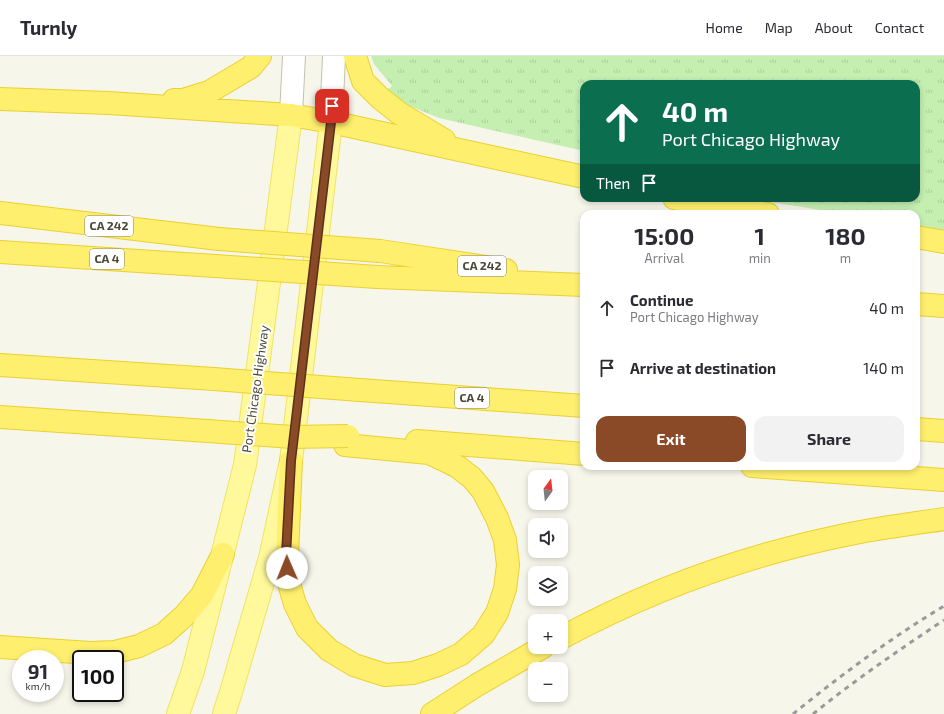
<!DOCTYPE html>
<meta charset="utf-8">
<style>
:root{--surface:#fff;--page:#f2f2f3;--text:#2b2b33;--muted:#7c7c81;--line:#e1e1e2;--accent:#8a4a28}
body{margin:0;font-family:"Exo 2",sans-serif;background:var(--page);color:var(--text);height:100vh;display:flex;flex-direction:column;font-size:15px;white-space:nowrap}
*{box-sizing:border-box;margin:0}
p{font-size:13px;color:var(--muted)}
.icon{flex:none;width:22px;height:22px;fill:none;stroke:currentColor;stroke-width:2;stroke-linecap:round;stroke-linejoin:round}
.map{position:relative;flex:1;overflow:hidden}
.panel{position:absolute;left:580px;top:154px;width:340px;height:260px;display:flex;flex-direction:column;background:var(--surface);border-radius:12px;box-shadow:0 2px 6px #0003}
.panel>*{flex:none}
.hud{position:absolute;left:580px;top:24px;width:340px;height:122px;border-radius:12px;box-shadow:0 2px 6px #0003;background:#0b6e4f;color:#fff;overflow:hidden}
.needle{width:26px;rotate:15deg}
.fabs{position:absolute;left:528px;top:414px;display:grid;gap:8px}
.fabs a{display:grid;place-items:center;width:40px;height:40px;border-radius:8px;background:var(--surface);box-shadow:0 2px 6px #0003;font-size:20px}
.speed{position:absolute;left:12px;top:594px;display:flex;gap:8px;font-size:20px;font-weight:700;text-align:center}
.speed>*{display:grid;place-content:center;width:52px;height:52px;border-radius:50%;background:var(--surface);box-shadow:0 2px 6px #0003;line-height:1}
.speed small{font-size:10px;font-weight:400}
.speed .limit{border:2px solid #111;border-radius:6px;background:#fff;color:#111}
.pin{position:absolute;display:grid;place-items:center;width:34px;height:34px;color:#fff;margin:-17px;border-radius:8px;box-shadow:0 2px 6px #0006}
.me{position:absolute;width:44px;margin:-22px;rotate:359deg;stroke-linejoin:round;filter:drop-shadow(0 0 3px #0008)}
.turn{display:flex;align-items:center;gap:14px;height:84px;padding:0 16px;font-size:18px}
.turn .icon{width:52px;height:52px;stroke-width:2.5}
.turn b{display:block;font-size:28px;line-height:34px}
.then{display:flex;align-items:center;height:38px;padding:0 16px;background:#0003;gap:8px;font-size:15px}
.eta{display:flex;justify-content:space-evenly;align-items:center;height:68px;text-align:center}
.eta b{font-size:24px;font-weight:700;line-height:28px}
.primary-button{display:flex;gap:8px;margin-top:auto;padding:8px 16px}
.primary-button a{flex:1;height:46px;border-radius:12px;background:var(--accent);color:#fff;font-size:16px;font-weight:700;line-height:46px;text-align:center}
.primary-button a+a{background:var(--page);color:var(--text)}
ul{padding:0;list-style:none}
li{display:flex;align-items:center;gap:12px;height:60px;padding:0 16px}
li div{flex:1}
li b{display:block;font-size:15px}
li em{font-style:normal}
header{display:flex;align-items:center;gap:24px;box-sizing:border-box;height:56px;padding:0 20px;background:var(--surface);border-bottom:1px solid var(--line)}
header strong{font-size:19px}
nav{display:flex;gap:22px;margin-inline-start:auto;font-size:14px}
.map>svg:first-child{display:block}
.grass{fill:url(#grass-tufts)}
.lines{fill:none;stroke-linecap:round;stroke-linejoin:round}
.tertiary-casing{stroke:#c3c1ac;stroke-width:24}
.primary-casing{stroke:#efe461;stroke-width:24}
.motorway-casing{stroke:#ebd031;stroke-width:24}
.tertiary{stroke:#fff;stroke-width:22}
.primary{stroke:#fff99c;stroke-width:22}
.motorway{stroke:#ffef6e;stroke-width:22}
.rail{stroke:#9a9a9a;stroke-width:3;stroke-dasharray:5 5;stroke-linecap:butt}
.motorway-bridge-casing{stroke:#ebd031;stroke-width:24;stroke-linecap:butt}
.motorway-bridge{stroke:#ffef6e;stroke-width:22}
.route-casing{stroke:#5a301a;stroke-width:10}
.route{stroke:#8a4a28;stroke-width:7}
.labels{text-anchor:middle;stroke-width:4;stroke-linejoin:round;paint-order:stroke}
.shield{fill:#fff;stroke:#828074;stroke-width:1}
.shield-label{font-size:12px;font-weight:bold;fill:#4c4938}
.street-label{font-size:13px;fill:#4c4938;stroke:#fff}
</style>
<header>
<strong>Turnly</strong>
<nav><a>Home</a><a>Map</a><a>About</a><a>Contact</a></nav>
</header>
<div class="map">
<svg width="944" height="658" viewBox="0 0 944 658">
<defs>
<pattern id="grass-tufts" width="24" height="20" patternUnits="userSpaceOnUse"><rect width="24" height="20" fill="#c5eeb1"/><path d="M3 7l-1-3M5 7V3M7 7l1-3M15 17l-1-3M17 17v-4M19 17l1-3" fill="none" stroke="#abce99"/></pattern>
</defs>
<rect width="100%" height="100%" fill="#f7f6eb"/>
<!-- grass -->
<path class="grass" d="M 371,0 L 944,0 L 944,174 L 916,169 L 916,158 L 845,158 L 747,142 L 916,142 L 916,28 L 584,28 L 584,95 L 439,62 L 405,48 L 388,33 L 392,30 L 374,8 Z"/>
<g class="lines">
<!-- tertiary casing -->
<g class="tertiary-casing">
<path id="tertiary" d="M 291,59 L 294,0
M 331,66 L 334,0"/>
</g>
<!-- primary casing -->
<g class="primary-casing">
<path id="primary" d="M 178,658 L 193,615 L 245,409 L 291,59
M 224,658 L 231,636 L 270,502 L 291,405 L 331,66"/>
</g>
<!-- motorway casing -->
<g class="motorway-casing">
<path id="motorway" d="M 355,0 L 363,25 L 380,42 L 399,57 L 444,84
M 0,43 L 109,47 L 291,59 L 331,66 L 584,121
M 174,44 L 183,44 L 209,36 L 251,11 L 260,0
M 674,142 L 691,146 L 768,158
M 0,157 L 219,183
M 916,181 L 944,186
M 380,195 L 506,214
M 0,196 L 215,210
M 377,221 L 584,229
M 916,248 L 944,250
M 0,309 L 214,323
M 360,334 L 584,350
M 0,361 L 208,375
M 916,373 L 944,375
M 417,385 L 584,398
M 291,405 L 287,499 L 288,524 L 295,548 L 307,572 L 329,594 L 354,609 L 385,619 L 413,617 L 438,609 L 461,598 L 483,579 L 497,557 L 505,533 L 508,509 L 505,484 L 497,462 L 483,435 L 472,422 L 458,411 L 442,403 L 429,397 L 345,389
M 752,410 L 944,424
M 561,582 C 650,534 747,499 845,479 C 878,472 911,468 944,463
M 0,591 L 90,597 L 115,596 L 139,590 L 164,578 L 184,560 L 202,539 L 223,498
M 432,658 L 477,629 L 543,591"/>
</g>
<!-- tertiary -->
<use href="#tertiary" class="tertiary"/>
<!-- primary -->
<use href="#primary" class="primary"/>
<!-- motorway -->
<use href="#motorway" class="motorway"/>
<!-- rail -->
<path class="rail" d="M 793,658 C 841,619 891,582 944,550
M 813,658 C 855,624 899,594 944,564"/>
<!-- motorway-bridge casing -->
<g class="motorway-bridge-casing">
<path id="motorway-bridge" d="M 219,183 L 380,195
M 215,210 L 377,221
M 214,323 L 360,334
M 208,375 L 292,381 L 348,380"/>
</g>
<!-- motorway-bridge -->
<use href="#motorway-bridge" class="motorway-bridge"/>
</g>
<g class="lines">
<!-- route casing -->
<g class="route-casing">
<path id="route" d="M 287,512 L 286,499 L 291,405 L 331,66 L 332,50"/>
</g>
<!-- route -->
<use href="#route" class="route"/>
</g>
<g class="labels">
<!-- shield labels -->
<g class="shield">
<rect x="85" y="160" width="48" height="20" rx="3"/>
<rect x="90" y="193" width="34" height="20" rx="3"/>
<rect x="458" y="200" width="48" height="20" rx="3"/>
<rect x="455" y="332" width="34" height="20" rx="3"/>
</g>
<g class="shield-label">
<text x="109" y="174">CA 242</text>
<text x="107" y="207">CA 4</text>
<text x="482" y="214">CA 242</text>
<text x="472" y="346">CA 4</text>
</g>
<!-- street labels -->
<g class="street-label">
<text transform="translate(255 333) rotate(-82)" y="5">Port Chicago Highway</text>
</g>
</g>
</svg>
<div class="fabs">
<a><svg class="needle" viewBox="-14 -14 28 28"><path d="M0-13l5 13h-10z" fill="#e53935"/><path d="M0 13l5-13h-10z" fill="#7c7c81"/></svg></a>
<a><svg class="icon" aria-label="sound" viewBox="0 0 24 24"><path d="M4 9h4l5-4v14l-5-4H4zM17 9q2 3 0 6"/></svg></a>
<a><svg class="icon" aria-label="layers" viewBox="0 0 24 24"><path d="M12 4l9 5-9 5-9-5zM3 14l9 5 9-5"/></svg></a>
<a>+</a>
<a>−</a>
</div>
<div class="speed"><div>91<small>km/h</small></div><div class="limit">100</div></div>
<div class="pin" style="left:332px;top:50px;background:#d93025"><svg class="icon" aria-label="arrive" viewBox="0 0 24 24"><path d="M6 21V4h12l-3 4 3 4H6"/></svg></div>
<svg class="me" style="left:287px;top:512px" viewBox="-20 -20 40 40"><circle r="19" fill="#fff"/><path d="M0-13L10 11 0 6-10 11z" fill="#8a4a28"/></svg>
<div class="hud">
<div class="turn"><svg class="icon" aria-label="ahead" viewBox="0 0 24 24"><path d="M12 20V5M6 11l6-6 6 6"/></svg><div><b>40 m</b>Port Chicago Highway</div></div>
<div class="then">Then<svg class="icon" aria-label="arrive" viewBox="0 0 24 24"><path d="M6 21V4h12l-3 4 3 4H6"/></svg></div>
</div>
<section class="panel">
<div class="eta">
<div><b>15:00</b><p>Arrival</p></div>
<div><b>1</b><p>min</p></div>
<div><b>180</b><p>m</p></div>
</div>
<ul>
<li><svg class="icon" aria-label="ahead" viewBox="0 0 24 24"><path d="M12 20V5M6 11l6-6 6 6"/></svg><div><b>Continue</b><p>Port Chicago Highway</p></div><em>40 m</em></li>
<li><svg class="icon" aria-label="arrive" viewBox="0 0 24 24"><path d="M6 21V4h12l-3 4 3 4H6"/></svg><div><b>Arrive at destination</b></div><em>140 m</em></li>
</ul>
<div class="primary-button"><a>Exit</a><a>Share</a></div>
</section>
</div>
